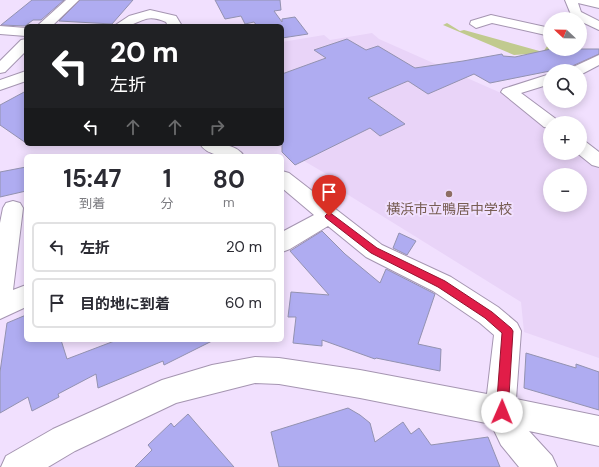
<!DOCTYPE html>
<html lang="ja">
<meta charset="utf-8">
<style>
:root{--surface:#fff;--page:#f7f7f7;--text:#2b2b33;--muted:#7c7c81;--line:#e1e1e2}
body{margin:0;font-family:"DM Sans","Noto Sans JP",sans-serif;background:var(--page);color:var(--text);height:100vh;display:flex;flex-direction:column;font-size:15px;white-space:nowrap}
*{box-sizing:border-box;margin:0}
p{font-size:13px;color:var(--muted)}
.icon{flex:none;width:22px;height:22px;fill:none;stroke:currentColor;stroke-width:2;stroke-linecap:round;stroke-linejoin:round}
.map{position:relative;flex:1;overflow:hidden}
.sheet{position:absolute;left:24px;top:154px;width:260px;height:188px;display:flex;flex-direction:column;background:var(--surface);border-radius:6px;box-shadow:0 2px 10px #0003}
.sheet>*{flex:none}
.banner{position:absolute;left:24px;top:24px;width:260px;height:122px;border-radius:6px;box-shadow:0 2px 10px #0003;background:#202124;color:#fff;overflow:hidden}
.needle{width:26px;rotate:292deg}
.controls{position:absolute;left:543px;top:12px;display:grid;gap:8px}
.controls a{display:grid;place-items:center;width:44px;height:44px;border-radius:50%;background:var(--surface);box-shadow:0 2px 10px #0003;font-size:20px}
.pin{position:absolute;display:grid;place-items:center;width:34px;height:34px;color:#fff;margin:-41px -17px;border-radius:50% 50% 50% 0;rotate:-45deg;box-shadow:0 0 4px #0007}
.pin .icon{rotate:45deg}
.me{position:absolute;width:44px;margin:-22px;rotate:1deg;stroke-linejoin:round;filter:drop-shadow(0 0 3px #0008)}
.turn{display:flex;align-items:center;gap:14px;height:84px;padding:0 20px;font-size:18px}
.turn .icon{width:52px;height:52px;stroke-width:2.5}
.turn b{display:block;font-size:28px;line-height:34px}
.lanes{display:flex;align-items:center;height:38px;padding:0 20px;background:#0003;justify-content:center;gap:20px;direction:ltr}
.lanes .off{opacity:.35}
.eta{display:flex;justify-content:space-evenly;align-items:center;height:68px;text-align:center}
.eta b{font-size:24px;font-weight:700;line-height:28px}
ul{padding:0;list-style:none}
li{display:flex;align-items:center;gap:12px;height:50px;margin:0 8px 6px;padding:0 12px;border:2px solid var(--line);border-radius:6px}
li div{flex:1}
li b{display:block;font-size:15px}
li em{font-style:normal}
.map>svg:first-child{display:block}
.built{fill:#e9d4f8;fill-rule:evenodd}
.green{fill:#c1ca8f}
.building{fill:#afacf1;stroke:#9392b0}
.lines{fill:none;stroke-linecap:round;stroke-linejoin:round}
.minor-casing{stroke:#a595b1;stroke-width:2}
.major-casing{stroke:#a595b1;stroke-width:2}
.minor{fill:#fff;fill-rule:evenodd}
.major{fill:#fff;fill-rule:evenodd}
.route{fill:#e11d48;stroke:#92132f}
.education-dot{fill:#8d6e63;stroke:#f1e0fe;stroke-width:1.5}
.labels{text-anchor:middle;stroke-width:4;stroke-linejoin:round;paint-order:stroke}
.education-label{font-size:14px;fill:#785e54;stroke:#f1e0fe}
</style>
<div class="map">
<svg width="599" height="467" viewBox="0 0 599 467">
<rect width="100%" height="100%" fill="#f1e0fe"/>
<!-- built -->
<path class="built" d="M 372,33 L 379,39 L 501,93 L 550,130 L 550,153 L 579,153 L 599,168 L 599,358 L 524,332 L 521,302 L 329,183 L 328,175 L 275,144 L 282,144 L 282,42 L 324,35 L 330,40 ZM 550,175 L 580,175 L 580,205 L 550,205 Z"/>
<!-- green -->
<path class="green" d="M 447,23 L 460,31 L 464,30 L 543,52 L 550,42 L 550,49 L 554,49 L 543,53 L 514,55 L 443,25 Z"/>
<!-- building -->
<path class="building" d="M 32,0 L 64,0 L 41,20 L 33,20 L 25,26 L 1,25 Z
M 80,0 L 133,0 L 112,24 L 59,21 Z
M 215,0 L 280,0 L 281,10 L 274,11 L 282,22 L 282,19 L 295,17 L 308,34 L 282,38 L 282,26 L 257,26 L 254,22 L 245,24 L 241,16 L 225,19 Z
M 347,39 L 366,50 L 378,46 L 415,68 L 463,61 L 502,54 L 503,56 L 515,57 L 551,49 L 599,49 L 599,54 L 570,67 L 490,83 L 474,74 L 428,94 L 408,81 L 368,98 L 405,124 L 380,136 L 370,128 L 295,165 L 282,152 L 282,74 L 326,58 L 314,50 Z
M 26,91 L 26,143 L 0,125 L 0,105 Z
M 26,167 L 26,191 L 0,197 L 0,172 Z
M 322,231 L 345,254 L 380,283 L 386,269 L 435,294 L 418,344 L 441,349 L 440,371 L 376,358 L 375,359 L 322,340 L 322,346 L 293,343 L 296,317 L 288,317 L 291,292 L 329,295 L 290,251 Z
M 399,233 L 416,241 L 407,255 L 393,248 Z
M 26,315 L 26,340 L 61,340 L 67,359 L 117,340 L 214,340 L 164,365 L 163,361 L 98,388 L 96,374 L 58,394 L 59,397 L 32,411 L 28,397 L 0,413 L 0,372 L 7,323 Z
M 526,353 L 576,368 L 576,364 L 599,372 L 599,410 L 524,388 Z
M 348,408 L 360,415 L 370,423 L 375,442 L 403,422 L 411,434 L 419,428 L 431,445 L 488,437 L 500,467 L 279,467 L 271,432 Z
M 188,414 L 234,467 L 135,467 L 152,450 L 148,445 L 171,423 L 174,427 Z"/>
<g class="lines">
<!-- minor casing -->
<g class="minor-casing">
<path id="minor" d="M 565,0 L 599,0 L 599,8 L 578,3 L 581,12 L 599,21 L 599,30 L 580,21 L 580,19 L 572,17 Z
M 150,10 L 176,16 L 182,26 L 168,26 L 166,22 C 149,15 146,19 131,25 C 127,27 120,26 114,26 L 129,16 Z
M 491,15 L 550,28 L 550,36 L 492,23 L 476,28 L 470,24 L 471,21 Z
M 0,26 L 26,28 L 26,36 L 0,34 Z
M 599,55 L 599,65 L 580,75 L 580,71 L 569,71 L 571,68 Z
M 26,71 L 26,81 L 0,90 L 0,80 Z
M 550,74 L 550,84 L 521,93 L 556,119 L 559,123 L 550,123 L 550,128 L 544,127 L 501,92 L 503,89 Z
M 580,140 L 586,142 L 599,152 L 599,167 L 592,165 L 577,153 L 580,153 Z
M 200,144 C 215,144 235,142 244,156 C 230,156 209,158 200,144 Z
M 282,171 L 289,173 L 382,245 L 451,277 L 498,307 L 517,323 L 521,331 L 516,399 L 599,416 L 599,446 L 529,431 L 552,456 L 557,467 L 519,467 L 501,445 L 491,424 L 360,398 L 279,384 L 255,383 L 176,403 L 75,451 L 48,467 L 1,467 L 6,456 L 53,429 L 162,380 L 212,365 L 255,357 L 279,358 L 360,370 L 487,394 L 494,335 L 480,323 L 433,291 L 366,257 L 328,226 L 290,249 L 282,252 L 282,232 L 314,215 L 282,188 Z
M 13,201 L 20,203 L 23,208 L 13,290 L 26,285 L 26,307 L 0,319 L 0,223 L 3,208 L 6,203 Z"/>
</g>
<!-- major casing -->
<g class="major-casing">
<path id="major" d="M 66,0 L 79,0 L 52,26 L 37,26 Z
M 26,39 L 26,51 L 5,72 L 0,73 L 0,61 L 21,40 Z"/>
</g>
<!-- minor -->
<use href="#minor" class="minor"/>
<!-- major -->
<use href="#major" class="major"/>
</g>
<!-- route -->
<path class="route" d="M 329,212 L 377,248 L 445,281 L 492,312 L 511,328 L 513,331 L 508,412 L 506,417 L 502,418 L 498,417 L 496,412 L 502,333 L 485,318 L 438,287 L 371,253 L 326,218 L 325,216 Z"/>
<!-- markers -->
<circle class="education-dot" cx="449" cy="194" r="4"/>
<g class="labels">
<!-- education labels -->
<g class="education-label">
<text x="449" y="214">横浜市立鴨居中学校</text>
</g>
</g>
</svg>
<div class="controls">
<a><svg class="needle" viewBox="-14 -14 28 28"><path d="M0-13l5 13h-10z" fill="#e53935"/><path d="M0 13l5-13h-10z" fill="#7c7c81"/></svg></a>
<a><svg class="icon" aria-label="search" viewBox="0 0 24 24"><circle cx="10" cy="10" r="6"/><path d="M15 15l6 6"/></svg></a>
<a>+</a>
<a>−</a>
</div>
<div class="pin" style="left:329px;top:216px;background:#d93025"><svg class="icon" aria-label="arrive" viewBox="0 0 24 24"><path d="M6 21V4h12l-3 4 3 4H6"/></svg></div>
<svg class="me" style="left:502px;top:412px" viewBox="-20 -20 40 40"><circle r="19" fill="#fff"/><path d="M0-13L10 11 0 6-10 11z" fill="#e11d48"/></svg>
<div class="banner">
<div class="turn"><svg class="icon" aria-label="left" viewBox="0 0 24 24"><path d="M17 20v-9H6M10 6l-5 5 5 5"/></svg><div><b>20 m</b>左折</div></div>
<div class="lanes"><svg class="icon" aria-label="left" viewBox="0 0 24 24"><path d="M17 20v-9H6M10 6l-5 5 5 5"/></svg><svg class="icon off" aria-label="ahead" viewBox="0 0 24 24"><path d="M12 20V5M6 11l6-6 6 6"/></svg><svg class="icon off" aria-label="ahead" viewBox="0 0 24 24"><path d="M12 20V5M6 11l6-6 6 6"/></svg><svg class="icon off" aria-label="right" viewBox="0 0 24 24"><path d="M7 20v-9h11M14 6l5 5-5 5"/></svg></div>
</div>
<section class="sheet">
<div class="eta">
<div><b>15:47</b><p>到着</p></div>
<div><b>1</b><p>分</p></div>
<div><b>80</b><p>m</p></div>
</div>
<ul>
<li><svg class="icon" aria-label="left" viewBox="0 0 24 24"><path d="M17 20v-9H6M10 6l-5 5 5 5"/></svg><div><b>左折</b></div><em>20 m</em></li>
<li><svg class="icon" aria-label="arrive" viewBox="0 0 24 24"><path d="M6 21V4h12l-3 4 3 4H6"/></svg><div><b>目的地に到着</b></div><em>60 m</em></li>
</ul>
</section>
</div>
